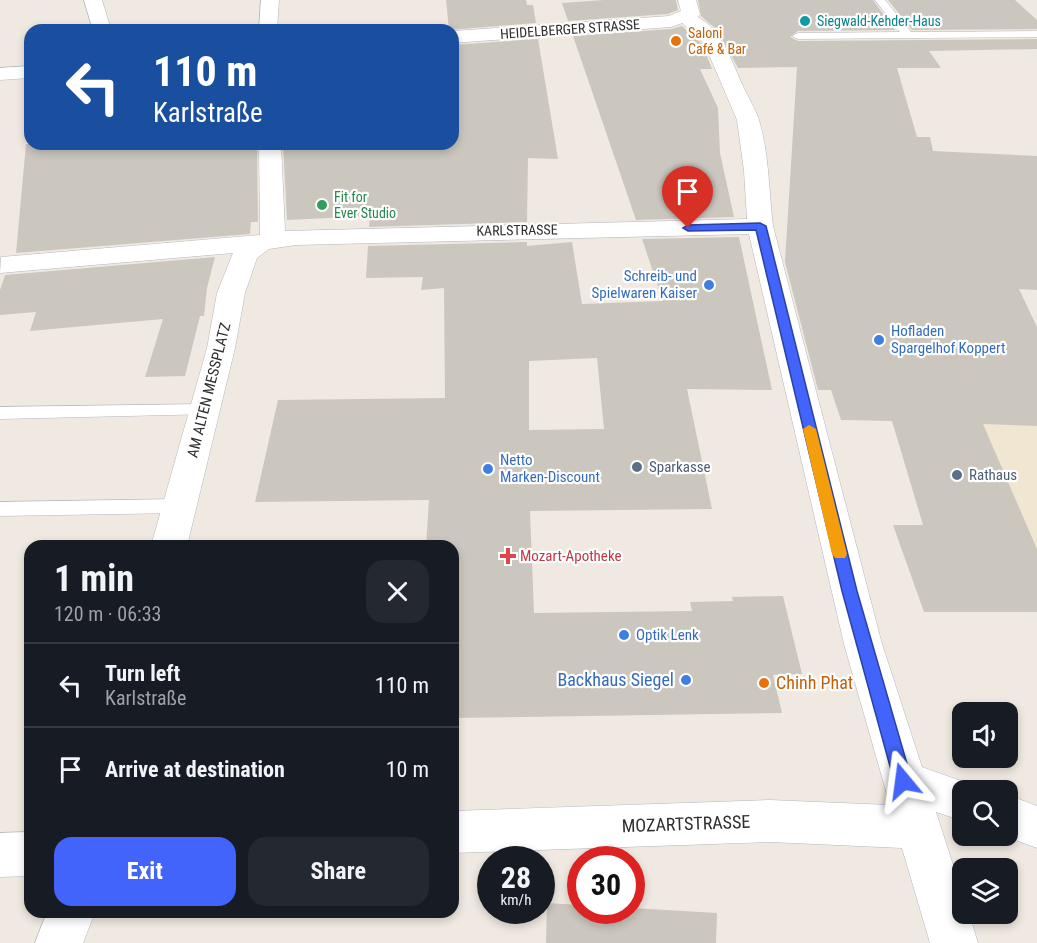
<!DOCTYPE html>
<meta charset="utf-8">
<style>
:root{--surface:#171b24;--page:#242831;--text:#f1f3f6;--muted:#9ea1a6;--line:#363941;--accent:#4264fb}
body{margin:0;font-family:"Roboto Condensed",sans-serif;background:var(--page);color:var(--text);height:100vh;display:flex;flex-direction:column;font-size:22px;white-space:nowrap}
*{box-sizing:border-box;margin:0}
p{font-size:20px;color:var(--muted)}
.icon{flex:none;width:33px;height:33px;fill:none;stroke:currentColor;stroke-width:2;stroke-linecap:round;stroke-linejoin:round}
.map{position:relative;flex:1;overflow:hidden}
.side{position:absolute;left:24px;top:540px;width:435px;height:378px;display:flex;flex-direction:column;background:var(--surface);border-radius:18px;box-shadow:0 3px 9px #0003}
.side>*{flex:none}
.top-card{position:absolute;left:24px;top:24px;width:435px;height:126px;border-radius:18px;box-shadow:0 3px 9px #0003;background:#1a4fa0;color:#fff;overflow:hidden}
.controls{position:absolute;left:952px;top:702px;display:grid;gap:12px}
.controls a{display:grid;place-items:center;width:66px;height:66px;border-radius:12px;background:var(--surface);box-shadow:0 3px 9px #0003;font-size:30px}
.speed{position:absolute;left:477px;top:846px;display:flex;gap:12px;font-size:30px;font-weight:700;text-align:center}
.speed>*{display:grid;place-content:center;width:78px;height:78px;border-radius:50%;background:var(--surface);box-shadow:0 3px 9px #0003;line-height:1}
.speed small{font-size:15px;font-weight:400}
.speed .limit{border:9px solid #d22;background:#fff;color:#111}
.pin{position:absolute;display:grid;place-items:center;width:51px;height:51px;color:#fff;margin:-62px -26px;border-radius:50% 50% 50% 0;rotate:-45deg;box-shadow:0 0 6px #0007}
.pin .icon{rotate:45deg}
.me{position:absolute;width:66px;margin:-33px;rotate:344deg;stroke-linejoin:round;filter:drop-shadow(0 0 4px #0008)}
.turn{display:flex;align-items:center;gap:21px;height:126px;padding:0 30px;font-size:27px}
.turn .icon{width:78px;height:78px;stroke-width:2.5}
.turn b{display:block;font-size:42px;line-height:51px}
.round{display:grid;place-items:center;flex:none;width:63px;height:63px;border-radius:18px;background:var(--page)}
.summary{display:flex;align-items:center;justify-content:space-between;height:102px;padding:0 30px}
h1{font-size:36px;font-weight:700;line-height:45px}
.button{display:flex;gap:12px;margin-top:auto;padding:12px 30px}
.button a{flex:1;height:69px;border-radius:18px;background:var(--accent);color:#fff;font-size:24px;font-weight:700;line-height:69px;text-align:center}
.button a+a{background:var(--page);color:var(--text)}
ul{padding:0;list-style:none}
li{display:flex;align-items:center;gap:18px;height:84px;padding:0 30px;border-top:2px solid var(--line)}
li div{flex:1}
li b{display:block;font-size:22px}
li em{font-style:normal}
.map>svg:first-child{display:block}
.education{fill:#f0e6d1}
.building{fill:#cbc7bf;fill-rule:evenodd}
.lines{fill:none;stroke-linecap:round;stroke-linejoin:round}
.service-casing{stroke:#b4b7c1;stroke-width:1}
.minor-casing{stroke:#b4b7c1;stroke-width:1}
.tertiary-casing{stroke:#b4b7c1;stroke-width:1}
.service{fill:#fff;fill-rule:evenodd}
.minor{fill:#fff;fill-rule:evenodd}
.tertiary{fill:#fff;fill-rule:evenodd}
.route{fill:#4264fb;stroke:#2b41a3;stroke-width:1.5}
.slow{fill:#f59e0b}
.culture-dot{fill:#0f9aa8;stroke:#fff;stroke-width:2}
.food-dot{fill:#e8710a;stroke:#fff;stroke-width:2}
.leisure-dot{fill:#2e9e5b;stroke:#fff;stroke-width:2}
.shop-dot{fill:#3f7fe0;stroke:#fff;stroke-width:2}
.service-dot{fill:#5c6f8a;stroke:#fff;stroke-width:2}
.health-dot{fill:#e0444e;stroke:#fff;stroke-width:2}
.labels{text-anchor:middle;stroke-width:4.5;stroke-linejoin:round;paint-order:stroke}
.far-culture-label{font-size:14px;fill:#0d838f;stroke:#fff;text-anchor:start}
.far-street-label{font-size:14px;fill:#2e2e2e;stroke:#fff}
.far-food-label{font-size:14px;fill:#c56008;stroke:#fff;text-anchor:start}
.far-leisure-label{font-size:14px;fill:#27864d;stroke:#fff;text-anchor:start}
.shop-label{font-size:15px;fill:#366cbe;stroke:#fff;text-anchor:start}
.street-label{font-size:15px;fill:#2e2e2e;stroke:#fff}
.service-label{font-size:15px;fill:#4e5e75;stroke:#fff;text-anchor:start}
.health-label{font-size:15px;fill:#be3a42;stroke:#fff;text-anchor:start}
.near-shop-label{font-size:18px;fill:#366cbe;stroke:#fff;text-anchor:end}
.near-food-label{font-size:18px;fill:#c56008;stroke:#fff;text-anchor:start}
.near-street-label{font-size:18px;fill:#2e2e2e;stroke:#fff}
</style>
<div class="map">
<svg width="1037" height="943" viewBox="0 0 1037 943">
<rect width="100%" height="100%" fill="#efe9e1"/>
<!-- education -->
<path class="education" d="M 983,424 L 1037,426 L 1037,549 Z"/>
<!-- building -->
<path class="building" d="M 446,0 L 526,0 L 527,5 L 533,5 L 536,23 L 449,30 Z
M 604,0 L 676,0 L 678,10 L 668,14 L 568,21 L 562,3 Z
M 698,0 L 873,0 L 895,30 L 798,31 L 790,37 L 798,41 L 1037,39 L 1037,49 L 929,51 L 941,68 L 897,68 L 917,137 L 930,137 L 933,151 L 1037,156 L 1037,290 L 1019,289 L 1037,327 L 1037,426 L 983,424 L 1037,549 L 1037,612 L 924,612 L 893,525 L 923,525 L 892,421 L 841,420 L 831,390 L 818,390 L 785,262 L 797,67 L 738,68 L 717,30 L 701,16 Z
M 888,0 L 1015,0 L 1037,20 L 1037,29 L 912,30 Z
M 682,26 L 702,44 L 712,69 L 700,69 L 718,108 L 720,153 L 734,217 L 636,220 L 573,36 L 671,29 Z
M 538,39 L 558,159 L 528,158 L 527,222 L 369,227 L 370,216 L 287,220 L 283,144 L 453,144 L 453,45 Z
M 26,144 L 257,144 L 258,222 L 251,222 L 250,234 L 16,253 Z
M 739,237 L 772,390 L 687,389 L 712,509 L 530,511 L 534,613 L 692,611 L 690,602 L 733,601 L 732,597 L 783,596 L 802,674 L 773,675 L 782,713 L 453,718 L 453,546 L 426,546 L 429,500 L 255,502 L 278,400 L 445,398 L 444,288 L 421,290 L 423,277 L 366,278 L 368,246 L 527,242 L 527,246 L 572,242 L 582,304 L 663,301 L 642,239 ZM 597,358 L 604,429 L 529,430 L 529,361 Z
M 215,257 L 207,288 L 204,316 L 200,316 L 185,376 L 145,377 L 163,319 L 30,331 L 36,312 L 0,315 L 0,290 L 5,275 Z
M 547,903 L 580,905 L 580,910 L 632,910 L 632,908 L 717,913 L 716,943 L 546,943 Z"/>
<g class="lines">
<!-- service casing -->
<g class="service-casing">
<path id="service" d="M 875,0 L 885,0 L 911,32 L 1037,31 L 1037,37 L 798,39 L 792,36 L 798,33 L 900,32 Z
M 206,404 L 212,406 L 215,410 L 212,414 L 0,419 L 0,407 Z
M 179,499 L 186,501 L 189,506 L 186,511 L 179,513 L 0,516 L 0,502 Z"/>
</g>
<!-- minor casing -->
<g class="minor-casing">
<path id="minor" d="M 84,0 L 102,0 L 111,30 L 93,30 Z
M 261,0 L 279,0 L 277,30 L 259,30 Z
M 685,12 C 719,20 730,58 743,86 C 748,97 755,108 759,120 C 769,153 769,192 773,226 L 882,644 L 922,767 L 978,787 L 980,790 L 963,790 L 963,821 L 936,812 L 963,896 L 963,914 L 969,914 L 978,943 L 930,943 L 902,848 L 770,842 L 453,853 L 453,811 L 770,800 L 890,805 L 844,644 L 749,234 L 296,245 L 269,249 L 257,258 L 245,293 L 235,348 L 187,546 L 151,546 L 207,348 L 217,293 L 233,253 L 0,273 L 1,257 L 260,235 L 259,144 L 281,144 L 285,231 L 747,219 L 744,171 L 737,120 L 704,43 L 676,17 L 679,13 Z
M 1008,795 L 1037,806 L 1037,848 L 1004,836 L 1008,836 Z
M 30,832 L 30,876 L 0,877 L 0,833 Z
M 47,912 L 95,912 L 83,943 L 35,943 Z"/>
</g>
<!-- tertiary casing -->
<g class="tertiary-casing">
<path id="tertiary" d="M 678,0 L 696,0 L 700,14 L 697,18 L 671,27 L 453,43 L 453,31 L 669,16 L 681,11 Z
M 30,66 L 30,78 L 0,80 L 0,68 Z"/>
</g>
<!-- service -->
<use href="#service" class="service"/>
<!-- minor -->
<use href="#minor" class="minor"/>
<!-- tertiary -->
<use href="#tertiary" class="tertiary"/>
</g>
<!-- route -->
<path class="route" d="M 760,223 L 766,226 L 857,591 L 912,781 L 909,786 L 903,789 L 897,786 L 894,781 L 842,591 L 756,230 L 688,231 L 683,228 L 688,225 Z"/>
<!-- slow -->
<path class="slow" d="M 809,425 L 816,429 L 847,554 L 845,558 L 835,558 L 832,554 L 803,429 Z"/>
<!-- markers -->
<circle class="culture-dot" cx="805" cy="21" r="6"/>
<g class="food-dot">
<circle cx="676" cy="41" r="6"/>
<circle cx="764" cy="683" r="6"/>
</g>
<circle class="leisure-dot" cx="322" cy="205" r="6"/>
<g class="shop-dot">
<circle cx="709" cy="285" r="6"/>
<circle cx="879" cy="340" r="6"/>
<circle cx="488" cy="469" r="6"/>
<circle cx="624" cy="635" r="6"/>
<circle cx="686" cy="680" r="6"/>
</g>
<g class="service-dot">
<circle cx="637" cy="467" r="6"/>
<circle cx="957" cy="475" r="6"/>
</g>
<path class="health-dot" d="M505 547h6v6h6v6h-6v6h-6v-6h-6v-6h6z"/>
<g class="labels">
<!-- far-culture labels -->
<g class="far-culture-label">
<text x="817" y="26">Siegwald-Kehder-Haus</text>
</g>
<!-- far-street labels -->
<g class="far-street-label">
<text transform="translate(570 29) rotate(-4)" y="5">HEIDELBERGER STRASSE</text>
<text transform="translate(517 230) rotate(-1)" y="5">KARLSTRASSE</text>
</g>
<!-- far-food labels -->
<g class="far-food-label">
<text x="688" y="38">Saloni<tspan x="688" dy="16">Café &amp; Bar</tspan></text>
</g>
<!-- far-leisure labels -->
<g class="far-leisure-label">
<text x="334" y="202">Fit for<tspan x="334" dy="16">Ever Studio</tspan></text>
</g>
<!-- shop labels -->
<g class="shop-label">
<text x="697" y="281" text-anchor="end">Schreib- und<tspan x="697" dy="17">Spielwaren Kaiser</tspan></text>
<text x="891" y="336">Hofladen<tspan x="891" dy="17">Spargelhof Koppert</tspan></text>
<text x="500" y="465">Netto<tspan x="500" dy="17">Marken-Discount</tspan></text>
<text x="636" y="640">Optik Lenk</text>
</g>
<!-- street labels -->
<g class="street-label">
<text transform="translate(209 390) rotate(-76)" y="5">AM ALTEN MESSPLATZ</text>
</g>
<!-- service labels -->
<g class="service-label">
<text x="649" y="472">Sparkasse</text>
<text x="969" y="480">Rathaus</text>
</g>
<!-- health labels -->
<g class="health-label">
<text x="520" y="561">Mozart-Apotheke</text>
</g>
<!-- near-shop labels -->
<g class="near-shop-label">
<text x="674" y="686">Backhaus Siegel</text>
</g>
<!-- near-food labels -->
<g class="near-food-label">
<text x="776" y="689">Chinh Phat</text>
</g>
<!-- near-street labels -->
<g class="near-street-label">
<text transform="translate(686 824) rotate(-2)" y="6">MOZARTSTRASSE</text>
</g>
</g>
</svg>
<div class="controls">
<a><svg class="icon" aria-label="sound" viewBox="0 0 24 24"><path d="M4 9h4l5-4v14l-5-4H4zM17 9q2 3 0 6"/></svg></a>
<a><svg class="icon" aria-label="search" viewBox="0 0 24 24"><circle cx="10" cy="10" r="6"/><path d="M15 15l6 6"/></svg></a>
<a><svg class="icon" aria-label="layers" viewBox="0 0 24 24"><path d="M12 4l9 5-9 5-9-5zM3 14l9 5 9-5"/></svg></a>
</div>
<div class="speed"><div>28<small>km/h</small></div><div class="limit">30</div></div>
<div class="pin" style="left:688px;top:228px;background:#d93025"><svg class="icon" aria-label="arrive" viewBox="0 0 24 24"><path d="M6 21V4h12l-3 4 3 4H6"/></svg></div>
<svg class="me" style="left:903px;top:781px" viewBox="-20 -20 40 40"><path d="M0-17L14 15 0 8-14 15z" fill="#4264fb" stroke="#fff" stroke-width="4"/></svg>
<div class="top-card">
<div class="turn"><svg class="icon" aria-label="left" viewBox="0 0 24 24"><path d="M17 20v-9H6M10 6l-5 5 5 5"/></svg><div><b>110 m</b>Karlstraße</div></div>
</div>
<section class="side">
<div class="summary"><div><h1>1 min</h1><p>120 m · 06:33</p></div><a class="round"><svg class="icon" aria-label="close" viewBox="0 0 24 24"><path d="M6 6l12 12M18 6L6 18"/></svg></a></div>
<ul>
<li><svg class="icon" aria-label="left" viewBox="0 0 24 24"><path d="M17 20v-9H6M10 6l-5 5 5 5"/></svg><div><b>Turn left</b><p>Karlstraße</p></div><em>110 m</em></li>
<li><svg class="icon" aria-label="arrive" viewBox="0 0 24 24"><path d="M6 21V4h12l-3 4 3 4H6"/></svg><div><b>Arrive at destination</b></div><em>10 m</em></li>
</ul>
<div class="button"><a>Exit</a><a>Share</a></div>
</section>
</div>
